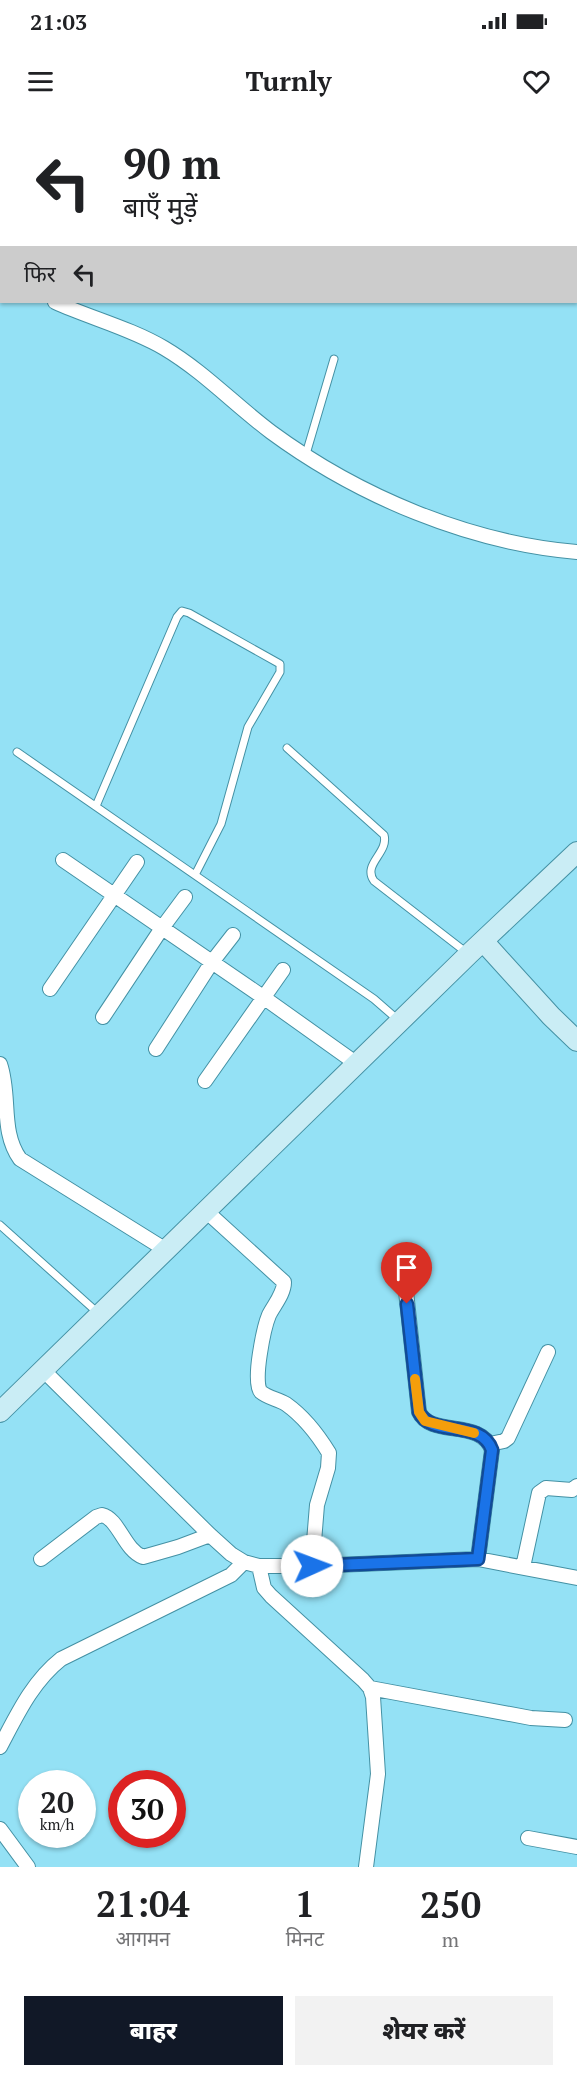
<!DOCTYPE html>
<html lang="hi">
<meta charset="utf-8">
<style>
:root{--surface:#fff;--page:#f2f2f2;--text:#202124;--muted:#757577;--accent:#111827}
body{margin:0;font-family:"PT Serif","Noto Sans Devanagari",serif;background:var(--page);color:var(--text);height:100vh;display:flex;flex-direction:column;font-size:22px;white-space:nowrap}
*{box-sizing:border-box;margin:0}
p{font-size:20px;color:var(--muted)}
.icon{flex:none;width:33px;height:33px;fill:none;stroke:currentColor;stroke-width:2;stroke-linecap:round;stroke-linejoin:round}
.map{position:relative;height:1747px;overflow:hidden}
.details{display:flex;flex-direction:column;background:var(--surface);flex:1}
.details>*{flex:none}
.guide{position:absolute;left:0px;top:0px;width:578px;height:183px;box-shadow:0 2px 4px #0004;background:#fff;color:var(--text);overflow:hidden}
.speed{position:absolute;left:18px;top:1650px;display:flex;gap:12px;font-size:30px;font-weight:700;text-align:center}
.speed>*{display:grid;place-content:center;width:78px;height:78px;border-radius:50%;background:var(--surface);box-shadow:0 2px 4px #0004;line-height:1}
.speed small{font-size:15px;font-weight:400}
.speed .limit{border:9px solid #d22;background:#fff;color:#111}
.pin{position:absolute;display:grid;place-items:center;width:51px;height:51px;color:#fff;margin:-62px -26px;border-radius:50% 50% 50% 0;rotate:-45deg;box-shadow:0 0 6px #0007}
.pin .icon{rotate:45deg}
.me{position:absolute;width:66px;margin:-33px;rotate:88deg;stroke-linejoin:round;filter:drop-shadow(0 0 4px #0008)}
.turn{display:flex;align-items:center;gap:21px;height:126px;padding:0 24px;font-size:27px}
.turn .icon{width:78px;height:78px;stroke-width:2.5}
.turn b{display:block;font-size:42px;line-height:51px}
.then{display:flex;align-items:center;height:57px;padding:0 24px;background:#0003;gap:12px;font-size:22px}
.eta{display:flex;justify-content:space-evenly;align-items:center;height:102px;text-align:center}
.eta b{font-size:36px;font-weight:800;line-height:42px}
.cta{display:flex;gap:12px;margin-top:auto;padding:12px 24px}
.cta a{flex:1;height:69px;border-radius:0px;background:var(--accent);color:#fff;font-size:24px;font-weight:800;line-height:69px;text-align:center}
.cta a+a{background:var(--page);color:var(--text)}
.status{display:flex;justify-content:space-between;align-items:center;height:42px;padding:0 30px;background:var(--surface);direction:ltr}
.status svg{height:16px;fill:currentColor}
header{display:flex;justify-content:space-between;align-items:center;height:78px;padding:0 24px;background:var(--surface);font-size:27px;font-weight:800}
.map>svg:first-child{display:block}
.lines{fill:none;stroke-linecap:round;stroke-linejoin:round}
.lane-casing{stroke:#4491a4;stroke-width:9}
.street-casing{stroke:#4491a4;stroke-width:16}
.secondary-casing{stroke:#4491a4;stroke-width:22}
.lane{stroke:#fff;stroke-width:7}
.street{stroke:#fff;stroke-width:14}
.secondary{stroke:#caedf5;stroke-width:20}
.route-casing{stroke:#114b97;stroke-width:15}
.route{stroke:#1a73e8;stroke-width:10}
.slow{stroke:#f59e0b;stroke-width:10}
</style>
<div class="status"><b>21:03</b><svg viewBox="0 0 49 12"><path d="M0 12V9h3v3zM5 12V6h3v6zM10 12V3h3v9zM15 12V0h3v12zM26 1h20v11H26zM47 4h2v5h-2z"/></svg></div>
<header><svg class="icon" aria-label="menu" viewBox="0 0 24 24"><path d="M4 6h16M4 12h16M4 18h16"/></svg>Turnly<svg class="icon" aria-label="heart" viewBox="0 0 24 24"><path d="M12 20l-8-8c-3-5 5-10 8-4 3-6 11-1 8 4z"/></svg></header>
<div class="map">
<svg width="577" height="1747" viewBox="0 0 577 1747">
<rect width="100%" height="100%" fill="#94e1f5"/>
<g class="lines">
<!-- lane casing -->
<g class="lane-casing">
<path id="lane" d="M 306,334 L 334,239
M 287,628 L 384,715 C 389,733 362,744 374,761 L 467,833
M 17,632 L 374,879 L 398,900
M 96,686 L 177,497 L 182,491 L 189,493 L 280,544 L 280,552 L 248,607 L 221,704 L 195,755
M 0,1105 L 98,1193"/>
</g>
<!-- street casing -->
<g class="street-casing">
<path id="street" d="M 328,2 L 328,0
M 0,157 L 2,157
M 55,182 C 90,198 130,208 164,228 C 203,251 235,285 271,312 C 358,376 469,423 577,432
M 63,740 L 263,877 L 357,944
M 50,869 L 137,742
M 103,897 L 162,808 L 185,777
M 156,929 L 212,842 L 233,815
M 0,944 C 11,976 0,1011 20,1039 L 166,1130
M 205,961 L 283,850
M 206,1091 L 284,1162 C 284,1174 274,1185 269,1195 C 264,1207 252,1263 261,1272 C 268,1278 278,1279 286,1284 C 303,1296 318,1315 329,1333 L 328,1348 L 317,1385 L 312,1446
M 405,1162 L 419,1292 C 431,1318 481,1298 492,1330 L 478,1439
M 43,1250 L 210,1415 L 231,1434 L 244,1442 L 259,1446 L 312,1446 L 478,1439 L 577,1458
M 490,1324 L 504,1321 L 508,1318 L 548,1232
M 41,1439 L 96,1397 L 102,1395 C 119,1399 124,1430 143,1437 L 178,1427 L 210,1415
M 259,1446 L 264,1468 L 271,1476 L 363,1560 L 370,1568 L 373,1577 L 378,1654 L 366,1747
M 523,1447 L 539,1373 L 546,1368 L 572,1370 L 577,1366
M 370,1568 L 531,1598 L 565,1600
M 0,1627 C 17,1595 32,1562 61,1539 L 231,1455 L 244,1442
M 0,1709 L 28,1747
M 528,1718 L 577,1727"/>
</g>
<!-- secondary casing -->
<g class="secondary-casing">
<path id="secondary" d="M 483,821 L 551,896 L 577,921
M 0,1292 L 469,834 L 577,732"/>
</g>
<!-- lane -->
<use href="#lane" class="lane"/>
<!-- street -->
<use href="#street" class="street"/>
<!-- secondary -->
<use href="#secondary" class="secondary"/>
</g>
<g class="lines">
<!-- route casing -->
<g class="route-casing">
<path id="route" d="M 312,1446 L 478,1439 L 492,1330 C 481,1298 431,1318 419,1292 L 407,1184"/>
</g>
<!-- route -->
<use href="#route" class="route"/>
<!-- slow -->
<path class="slow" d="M 415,1259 L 419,1292 L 425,1301 L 474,1313"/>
</g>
</svg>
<div class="speed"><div>20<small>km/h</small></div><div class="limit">30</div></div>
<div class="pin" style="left:407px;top:1184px;background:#d93025"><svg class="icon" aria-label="arrive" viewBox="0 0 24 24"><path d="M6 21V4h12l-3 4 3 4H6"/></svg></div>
<svg class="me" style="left:312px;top:1446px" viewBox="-20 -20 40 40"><circle r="19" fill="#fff"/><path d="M0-13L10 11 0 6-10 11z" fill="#1a73e8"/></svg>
<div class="guide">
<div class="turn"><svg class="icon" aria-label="left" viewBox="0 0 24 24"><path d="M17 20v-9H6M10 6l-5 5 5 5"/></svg><div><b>90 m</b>बाएँ मुड़ें</div></div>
<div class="then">फिर<svg class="icon" aria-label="left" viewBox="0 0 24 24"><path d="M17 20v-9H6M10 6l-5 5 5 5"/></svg></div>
</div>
</div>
<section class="details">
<div class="eta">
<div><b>21:04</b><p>आगमन</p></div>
<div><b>1</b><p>मिनट</p></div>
<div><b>250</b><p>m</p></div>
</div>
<div class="cta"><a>बाहर</a><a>शेयर करें</a></div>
</section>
